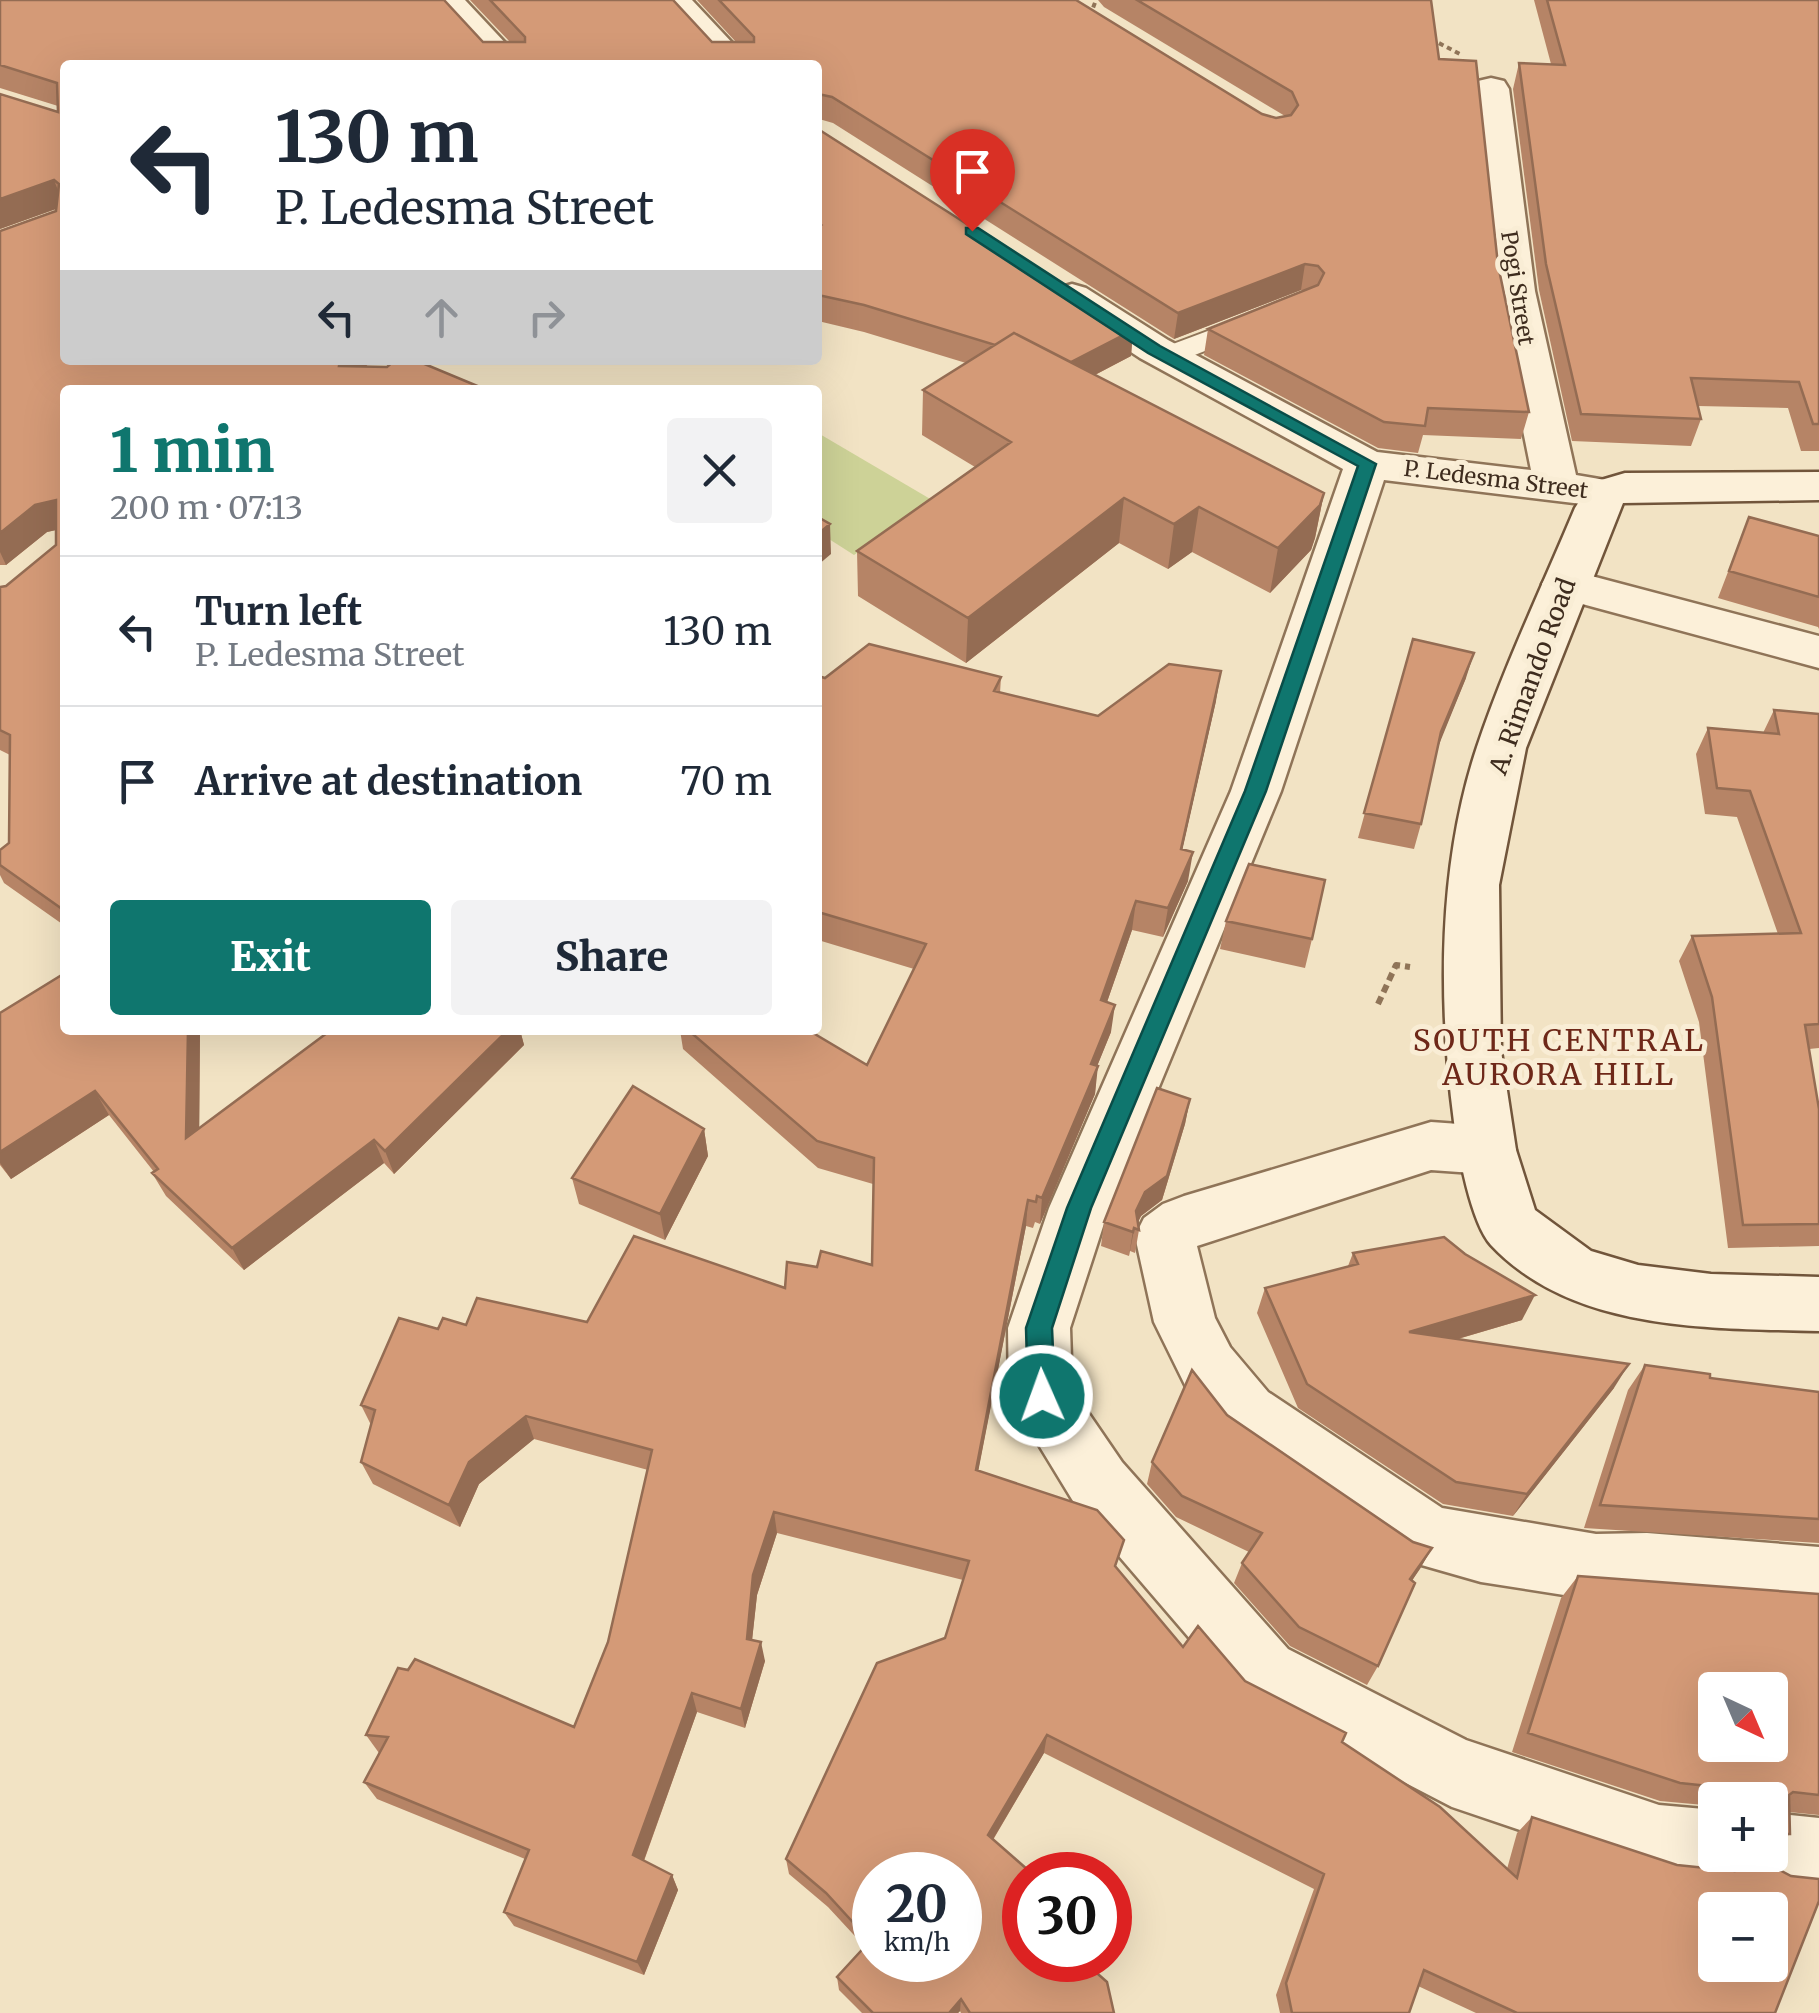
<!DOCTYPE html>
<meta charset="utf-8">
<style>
:root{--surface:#fff;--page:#f2f2f3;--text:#1f2937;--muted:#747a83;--line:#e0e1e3;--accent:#0f766e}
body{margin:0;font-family:Merriweather,serif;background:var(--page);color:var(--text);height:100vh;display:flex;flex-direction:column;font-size:38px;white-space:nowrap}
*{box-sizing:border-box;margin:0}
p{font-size:32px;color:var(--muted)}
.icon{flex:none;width:55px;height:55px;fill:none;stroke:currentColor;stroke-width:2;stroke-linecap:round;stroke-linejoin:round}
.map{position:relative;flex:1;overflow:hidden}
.side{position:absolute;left:60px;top:385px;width:762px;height:650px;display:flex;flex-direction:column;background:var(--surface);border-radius:10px;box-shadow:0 10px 40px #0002}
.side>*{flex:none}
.top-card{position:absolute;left:60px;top:60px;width:762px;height:305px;border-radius:10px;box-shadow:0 10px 40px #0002;background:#fff;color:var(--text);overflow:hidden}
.needle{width:65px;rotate:136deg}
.tools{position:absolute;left:1698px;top:1672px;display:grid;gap:20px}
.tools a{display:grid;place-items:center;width:90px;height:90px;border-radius:10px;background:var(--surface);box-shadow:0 10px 40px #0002;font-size:50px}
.speed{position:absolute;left:852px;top:1852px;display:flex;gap:20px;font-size:50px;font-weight:700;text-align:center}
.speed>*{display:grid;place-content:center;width:130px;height:130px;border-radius:50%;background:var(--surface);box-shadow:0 10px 40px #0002;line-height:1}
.speed small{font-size:25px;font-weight:400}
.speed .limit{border:15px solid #d22;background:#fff;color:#111}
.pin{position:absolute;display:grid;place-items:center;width:85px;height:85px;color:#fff;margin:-102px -42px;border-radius:50% 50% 50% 0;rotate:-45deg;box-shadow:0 0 10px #0007}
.pin .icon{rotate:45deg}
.me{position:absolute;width:110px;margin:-55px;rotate:358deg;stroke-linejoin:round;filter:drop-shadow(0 0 8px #0008)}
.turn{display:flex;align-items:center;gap:35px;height:210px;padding:0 50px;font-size:45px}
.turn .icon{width:130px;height:130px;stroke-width:2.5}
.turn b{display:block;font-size:70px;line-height:85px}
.lanes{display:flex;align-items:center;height:95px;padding:0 50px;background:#0003;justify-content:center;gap:50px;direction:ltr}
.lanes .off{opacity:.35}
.round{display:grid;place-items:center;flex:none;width:105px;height:105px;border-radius:10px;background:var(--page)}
.headline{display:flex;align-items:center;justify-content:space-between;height:170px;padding:0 50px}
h1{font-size:60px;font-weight:800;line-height:75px;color:var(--accent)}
.button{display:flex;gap:20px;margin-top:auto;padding:20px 50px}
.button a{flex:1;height:115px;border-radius:10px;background:var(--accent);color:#fff;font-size:40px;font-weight:800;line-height:115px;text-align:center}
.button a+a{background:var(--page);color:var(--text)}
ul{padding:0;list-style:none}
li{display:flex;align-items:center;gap:30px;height:150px;padding:0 50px;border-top:2px solid var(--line)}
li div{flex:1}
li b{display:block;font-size:38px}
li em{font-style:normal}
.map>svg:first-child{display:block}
.green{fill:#cdd297}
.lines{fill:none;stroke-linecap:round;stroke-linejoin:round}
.service-casing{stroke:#8f7458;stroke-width:4}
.minor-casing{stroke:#8f7458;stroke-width:5}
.secondary-casing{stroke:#71553b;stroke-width:5}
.path-far1{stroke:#8f7458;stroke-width:4;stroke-dasharray:5 4;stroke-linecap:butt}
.path{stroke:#8f7458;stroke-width:6;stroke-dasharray:8 5;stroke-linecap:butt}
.service{fill:#fcf0d9;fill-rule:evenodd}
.minor{fill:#fcf0d9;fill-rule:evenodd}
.secondary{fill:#fcf0d9;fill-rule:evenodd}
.wall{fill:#b68466}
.shaded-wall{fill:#946c53}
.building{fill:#d49a77;stroke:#946c53;stroke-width:2.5;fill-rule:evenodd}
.route{fill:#0f766e;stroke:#0a4d48;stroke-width:2.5}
.labels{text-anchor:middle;stroke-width:10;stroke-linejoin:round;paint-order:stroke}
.far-street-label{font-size:22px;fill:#3e2c1e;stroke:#f9edd5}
.street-label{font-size:25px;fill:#3e2c1e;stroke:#f9edd5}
.quarter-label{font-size:30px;letter-spacing:2.5px;fill:#6e2819;stroke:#f9edd5}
</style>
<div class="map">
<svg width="1819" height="2013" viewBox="0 0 1819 2013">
<rect width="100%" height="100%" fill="#f2e3c4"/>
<!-- green -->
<path class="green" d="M 818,433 L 932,500 L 854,555 L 818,532 Z"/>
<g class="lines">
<!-- service casing -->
<g class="service-casing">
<path id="service" d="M 1253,314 L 1267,322 L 1263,328 L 1177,362 L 1167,364 L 1153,356 L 1157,350 Z"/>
</g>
<!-- minor casing -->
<g class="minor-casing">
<path id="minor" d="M 429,0 L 465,0 L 526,65 L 490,65 Z
M 656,0 L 692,0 L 753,65 L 717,65 Z
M 1491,78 L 1504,81 L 1509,89 L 1535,291 L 1576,475 L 1623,483 L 1629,493 L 1623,503 L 1607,507 L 1384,480 L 1281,791 L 1109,1208 L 1070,1328 L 1072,1389 L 1122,1462 L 1288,1649 L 1466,1740 L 1659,1805 L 1715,1810 L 1715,1855 L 1770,1855 L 1770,1813 L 1819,1818 L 1819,1892 L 1770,1887 L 1744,1876 L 1742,1870 L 1715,1882 L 1659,1877 L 1452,1807 L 1240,1697 L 1076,1506 L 1009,1396 L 1008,1328 L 1049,1208 L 1231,791 L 1343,469 L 1140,358 L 1058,304 L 1052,296 L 1058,288 L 1072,284 L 1086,288 L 1168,340 L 1377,452 L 1531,470 L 1495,291 L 1473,89 L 1478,81 Z
M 1565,569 L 1819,636 L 1819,668 L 1549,595 L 1542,584 L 1549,573 Z
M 1431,1122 L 1487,1126 L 1508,1133 L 1516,1150 L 1508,1167 L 1487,1174 L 1431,1170 L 1197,1246 L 1215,1318 L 1230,1347 L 1268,1392 L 1442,1508 L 1596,1534 L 1647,1533 L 1819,1547 L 1819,1613 L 1647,1599 L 1596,1600 L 1481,1582 L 1404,1560 L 1222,1434 L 1186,1387 L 1154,1322 L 1135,1236 L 1144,1218 L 1163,1204 L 1184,1196 Z"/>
</g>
<!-- secondary casing -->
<g class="secondary-casing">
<path id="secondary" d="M 1819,472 L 1819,500 L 1623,503 L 1526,748 L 1499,885 L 1501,1051 L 1516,1150 L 1535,1210 L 1591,1251 L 1638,1265 L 1711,1274 L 1819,1277 L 1819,1331 C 1709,1328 1573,1332 1491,1245 C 1471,1223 1458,1151 1454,1122 C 1438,1001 1438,864 1477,747 C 1504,666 1542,587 1575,508 L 1591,483 L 1625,473 Z"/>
</g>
<!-- path-far1 -->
<path class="path-far1" d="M 1090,16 L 1096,0
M 1431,39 L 1460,54"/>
<!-- path -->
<path class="path" d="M 1378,1004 L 1396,965 L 1410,967"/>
<!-- service -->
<use href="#service" class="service"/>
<!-- minor -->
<use href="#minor" class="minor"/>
<!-- secondary -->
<use href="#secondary" class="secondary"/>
</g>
<!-- wall -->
<path class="wall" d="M 0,0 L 483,42 L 510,42 L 470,0 L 673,0 L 712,42 L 736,42 L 697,0 L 1076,0 L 1262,114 L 1276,118 L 1285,116 L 1104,7 L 1098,0 L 1431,0 L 1439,59 L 1498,265 L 1529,412 L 1521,439 L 1423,435 L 1418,453 L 1378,448 L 1204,355 L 1208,329 L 1303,291 L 1301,290 L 1174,339 L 833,123 L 819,119 L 818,120 L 818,65 L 65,65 L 368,364 L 366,367 L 487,390 L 65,390 L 65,926 L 4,883 L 0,875 L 0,850 L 9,843 L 10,755 L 0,750 L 0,587 L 6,586 L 56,545 L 56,530 L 47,532 L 6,565 L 0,565 L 0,231 L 56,211 L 56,209 L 0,229 L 58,112 L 58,106 L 0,88 Z
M 1534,0 L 1819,0 L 1819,451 L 1801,451 L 1788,408 L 1698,406 L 1701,419 L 1691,446 L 1572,441 L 1539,290 L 1513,89 L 1519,63 L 1551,64 Z
M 818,129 L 1133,330 L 1131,356 L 1095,375 L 1324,493 L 1315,538 L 1311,550 L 1270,593 L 1192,552 L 1168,569 L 1119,543 L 966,663 L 858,596 L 857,551 L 975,467 L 922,435 L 923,390 L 966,363 L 864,332 L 818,321 Z
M 1749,517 L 1819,536 L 1819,629 L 1818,627 L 1718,598 Z
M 1413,639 L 1466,678 L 1438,745 L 1421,824 L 1414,849 L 1358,838 Z
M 818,676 L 825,678 L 1001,677 L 1000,693 L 1098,716 L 1216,701 L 1182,849 L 1188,881 L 1163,937 L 1132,930 L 1107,1002 L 1111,1032 L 1097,1066 L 1095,1094 L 1040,1224 L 1035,1222 L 1033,1228 L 1026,1226 L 978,1471 L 1117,1568 L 1183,1647 L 1245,1681 L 1342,1742 L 1507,1869 L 1517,1833 L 1532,1817 L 1775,2013 L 1476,2013 L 1418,1986 L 1409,2013 L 1280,2013 L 1276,1995 L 1314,1889 L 1044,1753 L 993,1840 L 1028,1870 L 1027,1875 L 1025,1875 L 1025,1885 L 1015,1898 L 1114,2013 L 961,2013 L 960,2011 L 958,2013 L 862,2013 L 839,1990 L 837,1977 L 865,1947 L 828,1907 L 789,1874 L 786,1859 L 945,1638 L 963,1580 L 777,1533 L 757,1595 L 752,1640 L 765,1661 L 745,1728 L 697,1712 L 644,1861 L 672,1875 L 678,1890 L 644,1975 L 514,1926 L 504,1912 L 525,1859 L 377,1799 L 364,1782 L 379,1753 L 366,1735 L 574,1727 L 608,1642 L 648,1470 L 534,1439 L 479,1484 L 460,1527 L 373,1484 L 361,1462 L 371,1425 L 361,1405 L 438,1329 L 466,1325 L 587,1322 L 785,1288 L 817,1267 L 872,1265 L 873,1184 L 818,1168 L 683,1049 L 680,1030 L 808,1030 L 867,1065 L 914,969 L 818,940 Z
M 1774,710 L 1819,714 L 1819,1048 L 1809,1049 L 1819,1109 L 1819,1246 L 1728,1248 L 1699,1022 L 1679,961 L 1692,936 L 1778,934 L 1737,817 L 1705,814 L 1696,754 L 1708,728 L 1763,733 Z
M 1226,921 L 1312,939 L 1305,968 L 1220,949 Z
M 0,1013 L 65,1030 L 200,1030 L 199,1128 L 331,1030 L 520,1030 L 524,1045 L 394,1174 L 384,1163 L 244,1270 L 166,1196 L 152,1173 L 154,1172 L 109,1115 L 11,1179 L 0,1165 Z
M 1190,1099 L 1185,1124 L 1162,1200 L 1141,1216 L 1138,1222 L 1139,1230 L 1135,1253 L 1130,1251 L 1129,1256 L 1101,1246 L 1104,1222 Z
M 704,1129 L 708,1156 L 665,1240 L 579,1204 L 572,1178 Z
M 1353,1253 L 1522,1320 L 1458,1339 L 1614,1388 L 1513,1516 L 1443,1504 L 1298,1408 L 1257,1313 L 1265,1288 L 1348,1266 Z
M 1645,1365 L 1710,1378 L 1819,1392 L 1819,1543 L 1584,1528 L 1628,1390 Z
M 1227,1415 L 1413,1542 L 1432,1548 L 1412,1581 L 1378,1666 L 1367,1685 L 1290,1646 L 1234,1583 L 1242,1563 L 1249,1552 L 1176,1517 L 1147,1484 L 1152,1462 Z
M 1578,1576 L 1819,1594 L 1819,1815 L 1789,1812 L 1790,1834 L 1770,1849 L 1770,1800 L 1715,1800 L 1715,1806 L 1660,1801 L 1512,1752 L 1561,1598 Z"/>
<!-- shaded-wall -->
<path class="shaded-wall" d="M 54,180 L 64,206 L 0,229 L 0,199 Z
M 1305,264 L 1301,290 L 1174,339 L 1178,313 Z
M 1133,330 L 1131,356 L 1062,392 L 1064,366 Z
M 340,360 L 367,360 L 368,364 L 346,387 L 339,366 Z
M 1324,493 L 1315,538 L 1311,550 L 1270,593 L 1278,548 Z
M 1124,498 L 1119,543 L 966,663 L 968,618 Z
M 56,500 L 65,528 L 47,532 L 6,565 L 0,552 L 0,533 L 35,505 Z
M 1199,507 L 1192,552 L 1168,569 L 1174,524 Z
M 830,524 L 831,554 L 818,565 L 818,534 Z
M 1474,653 L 1466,678 L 1434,757 L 1441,732 Z
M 1221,671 L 1216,701 L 1176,878 L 1181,849 Z
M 1193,852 L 1188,881 L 1163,937 L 1168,908 Z
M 1136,901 L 1132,930 L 1098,1028 L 1101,1000 Z
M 1115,1005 L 1111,1032 L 1087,1091 L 1091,1064 Z
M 188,1030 L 200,1030 L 199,1161 L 186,1138 Z
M 508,1030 L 520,1030 L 524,1045 L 394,1174 L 385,1151 Z
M 1098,1066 L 1095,1094 L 1040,1224 L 1042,1198 Z
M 95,1091 L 109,1115 L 11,1179 L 0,1163 L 0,1152 Z
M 1190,1099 L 1185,1124 L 1162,1200 L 1141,1216 L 1134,1230 L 1129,1256 L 1136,1211 Z
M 704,1129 L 708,1156 L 665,1240 L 660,1214 Z
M 374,1140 L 384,1163 L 244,1270 L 232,1248 Z
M 1028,1200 L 1026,1226 L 974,1493 L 976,1470 Z
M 1535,1295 L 1522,1320 L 1399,1356 L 1409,1332 Z
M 1629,1364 L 1614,1388 L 1513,1516 L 1527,1494 Z
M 526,1416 L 534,1439 L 479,1484 L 460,1527 L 449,1505 L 469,1462 Z
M 774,1512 L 777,1533 L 757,1595 L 750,1659 L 747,1639 L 753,1575 Z
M 1432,1548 L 1420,1569 L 1399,1599 L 1410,1579 Z
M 761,1642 L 765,1661 L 745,1728 L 741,1709 Z
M 692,1693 L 697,1712 L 640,1871 L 633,1855 Z
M 1047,1735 L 1044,1753 L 986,1851 L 988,1835 Z
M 1028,1870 L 1027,1875 L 1025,1875 L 1025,1885 L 1008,1908 L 1011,1894 Z
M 672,1875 L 678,1890 L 644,1975 L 637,1962 Z
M 961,1999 L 960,2011 L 958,2013 L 949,2013 Z"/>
<!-- building -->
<path class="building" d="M 0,0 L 444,0 L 483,42 L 525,42 L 525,37 L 490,0 L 673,0 L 712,42 L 754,42 L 754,37 L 719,0 L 1076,0 L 1262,114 L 1276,118 L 1291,115 L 1298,105 L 1292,92 L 1137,0 L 1431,0 L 1439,59 L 1476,61 L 1498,265 L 1529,412 L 1428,408 L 1425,426 L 1384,422 L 1208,329 L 1318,285 L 1324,273 L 1318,266 L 1305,264 L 1178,313 L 832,97 L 818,94 L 818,65 L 65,65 L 65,360 L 340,360 L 339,366 L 387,367 L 395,360 L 415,360 L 487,390 L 65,390 L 65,911 L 0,865 L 0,850 L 9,843 L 10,735 L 0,730 L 0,587 L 6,586 L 56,545 L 56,500 L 35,505 L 0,533 L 0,231 L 56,211 L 59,184 L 54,180 L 0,199 L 0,94 L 58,112 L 57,83 L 0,65 Z
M 1547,0 L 1819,0 L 1819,424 L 1813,424 L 1799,382 L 1691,378 L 1701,419 L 1581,414 L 1546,264 L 1519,63 L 1565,65 Z
M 818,129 L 1133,330 L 1071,362 L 1014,333 L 995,345 L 864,305 L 818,295 L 818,227 L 821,225 L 818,223 Z
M 1014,333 L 1324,493 L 1320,505 L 1278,548 L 1199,507 L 1174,524 L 1124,498 L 968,618 L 857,551 L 1011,442 L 923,390 Z
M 818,517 L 830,524 L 818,534 Z
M 1749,517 L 1819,536 L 1819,597 L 1729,571 Z
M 1413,639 L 1474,653 L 1441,732 L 1421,824 L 1364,813 Z
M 869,644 L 1001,677 L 994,691 L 1098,716 L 1169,664 L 1221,671 L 1181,849 L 1193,852 L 1168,908 L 1136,901 L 1101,1000 L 1115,1005 L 1091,1064 L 1098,1066 L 1042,1198 L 1037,1196 L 1036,1202 L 1028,1200 L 976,1470 L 1097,1510 L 1124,1540 L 1115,1566 L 1183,1647 L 1198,1626 L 1245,1681 L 1346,1733 L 1342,1742 L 1440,1807 L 1517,1878 L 1532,1817 L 1677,1865 L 1735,1871 L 1761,1860 L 1791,1876 L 1819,1879 L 1819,1901 L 1775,2013 L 1517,2013 L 1424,1970 L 1409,2013 L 1292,2013 L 1286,1983 L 1324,1874 L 1047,1735 L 988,1835 L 1028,1870 L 1011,1894 L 1025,1907 L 1025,1960 L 1082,1960 L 1107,1982 L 1114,2013 L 970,2013 L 961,1999 L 949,2013 L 873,2013 L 837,1977 L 870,1941 L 826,1893 L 786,1859 L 877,1663 L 945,1638 L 969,1561 L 774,1512 L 753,1575 L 747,1639 L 761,1642 L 741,1709 L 692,1693 L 633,1855 L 672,1875 L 637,1962 L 504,1912 L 529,1850 L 364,1782 L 388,1737 L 366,1735 L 398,1668 L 408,1670 L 415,1659 L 574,1727 L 608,1642 L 652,1450 L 526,1416 L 469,1462 L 449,1505 L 361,1462 L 375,1410 L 361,1405 L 399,1318 L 438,1329 L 443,1318 L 466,1325 L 477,1298 L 587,1322 L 634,1236 L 785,1288 L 787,1262 L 817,1267 L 821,1251 L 872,1265 L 874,1158 L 817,1141 L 688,1030 L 808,1030 L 867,1065 L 926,944 L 818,912 L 818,676 L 825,678 ZM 875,1875 L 960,1875 L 960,1960 L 875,1960 ZM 1715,1910 L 1770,1910 L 1770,1965 L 1715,1965 Z
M 1774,710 L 1819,714 L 1819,1024 L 1805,1025 L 1819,1109 L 1819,1224 L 1743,1225 L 1712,997 L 1692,936 L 1801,933 L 1750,791 L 1717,788 L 1708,728 L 1779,734 Z
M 1249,864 L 1325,880 L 1312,939 L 1226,921 Z
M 65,973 L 65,1030 L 188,1030 L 186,1138 L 331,1030 L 508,1030 L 385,1151 L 374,1140 L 232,1248 L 152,1173 L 158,1169 L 95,1091 L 0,1152 L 0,1013 Z
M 633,1086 L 704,1129 L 660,1214 L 572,1178 Z
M 1157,1088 L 1190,1099 L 1167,1176 L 1145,1192 L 1136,1211 L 1139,1230 L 1134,1228 L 1133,1232 L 1104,1222 Z
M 1444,1237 L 1465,1254 L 1535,1295 L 1409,1332 L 1629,1364 L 1527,1494 L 1456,1482 L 1307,1384 L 1265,1288 L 1358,1264 L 1353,1253 Z
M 1645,1365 L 1710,1374 L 1710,1378 L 1819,1392 L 1819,1519 L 1600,1505 Z
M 1192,1370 L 1227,1415 L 1413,1542 L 1432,1548 L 1410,1579 L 1415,1583 L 1378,1666 L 1299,1627 L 1242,1563 L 1262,1533 L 1182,1496 L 1152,1462 Z
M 1578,1576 L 1819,1594 L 1819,1795 L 1793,1792 L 1789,1795 L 1790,1834 L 1770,1834 L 1770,1800 L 1741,1800 L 1740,1792 L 1737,1789 L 1680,1783 L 1528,1733 ZM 1715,1690 L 1770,1690 L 1770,1745 L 1715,1745 Z"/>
<!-- route -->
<path class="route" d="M 966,228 L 978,228 L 1160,346 L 1376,464 L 1266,791 L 1091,1208 L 1052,1328 L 1055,1396 L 1051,1405 L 1042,1408 L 1032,1405 L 1028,1396 L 1026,1328 L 1067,1208 L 1245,791 L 1358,466 L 1148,353 L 966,234 Z"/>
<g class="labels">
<!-- far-street labels -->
<g class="far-street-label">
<text transform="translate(1518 288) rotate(81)" y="8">Pogi Street</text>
<text transform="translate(1496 479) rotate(7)" y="8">P. Ledesma Street</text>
</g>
<!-- street labels -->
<g class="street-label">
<text transform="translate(1532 676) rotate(-70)" y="9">A. Rimando Road</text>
</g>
<!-- quarter labels -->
<g class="quarter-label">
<text x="1559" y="1051">SOUTH CENTRAL<tspan x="1559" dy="34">AURORA HILL</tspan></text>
</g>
</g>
</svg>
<div class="tools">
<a><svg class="needle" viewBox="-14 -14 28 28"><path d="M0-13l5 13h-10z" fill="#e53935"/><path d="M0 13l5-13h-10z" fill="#747a83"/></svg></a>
<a>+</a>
<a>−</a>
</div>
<div class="speed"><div>20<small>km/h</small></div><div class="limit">30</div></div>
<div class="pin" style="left:972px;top:231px;background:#d93025"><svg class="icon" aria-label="arrive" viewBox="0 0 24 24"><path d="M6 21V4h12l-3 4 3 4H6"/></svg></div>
<svg class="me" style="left:1042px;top:1396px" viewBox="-20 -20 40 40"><circle r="17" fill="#0f766e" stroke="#fff" stroke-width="3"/><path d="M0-11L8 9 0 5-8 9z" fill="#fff"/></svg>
<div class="top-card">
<div class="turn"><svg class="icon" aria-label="left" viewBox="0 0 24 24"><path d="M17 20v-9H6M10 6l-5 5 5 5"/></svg><div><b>130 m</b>P. Ledesma Street</div></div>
<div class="lanes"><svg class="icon" aria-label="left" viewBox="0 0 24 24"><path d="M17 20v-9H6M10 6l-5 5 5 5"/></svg><svg class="icon off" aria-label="ahead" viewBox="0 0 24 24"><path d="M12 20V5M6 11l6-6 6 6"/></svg><svg class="icon off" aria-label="right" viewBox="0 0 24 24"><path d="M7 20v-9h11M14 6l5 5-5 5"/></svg></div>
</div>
<section class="side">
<div class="headline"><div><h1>1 min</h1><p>200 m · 07:13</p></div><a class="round"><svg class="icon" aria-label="close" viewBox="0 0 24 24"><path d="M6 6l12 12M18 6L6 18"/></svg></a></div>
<ul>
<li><svg class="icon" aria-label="left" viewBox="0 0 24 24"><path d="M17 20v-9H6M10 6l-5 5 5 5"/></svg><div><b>Turn left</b><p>P. Ledesma Street</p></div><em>130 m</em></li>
<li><svg class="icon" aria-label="arrive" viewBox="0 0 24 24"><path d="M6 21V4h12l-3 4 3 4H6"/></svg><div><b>Arrive at destination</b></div><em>70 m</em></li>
</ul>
<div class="button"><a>Exit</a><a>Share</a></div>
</section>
</div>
